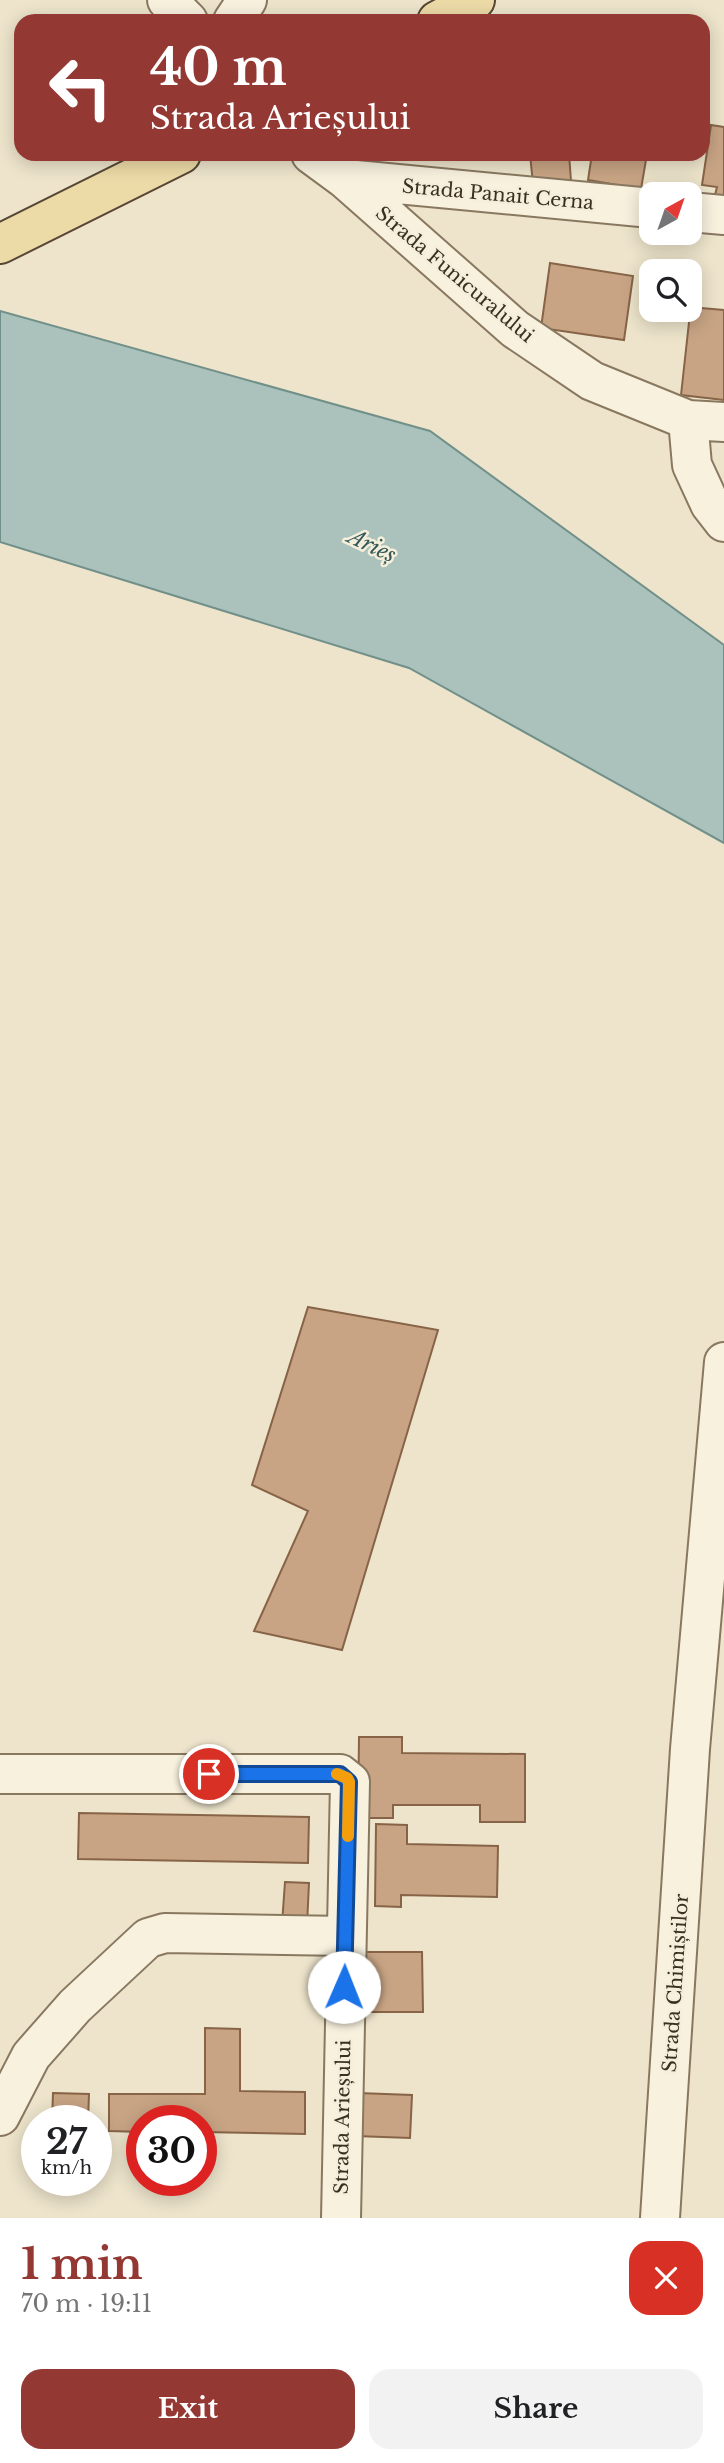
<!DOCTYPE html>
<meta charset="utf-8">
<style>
:root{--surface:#fff;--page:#f2f2f2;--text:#202124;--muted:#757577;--accent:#943833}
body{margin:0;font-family:"Libre Baskerville",serif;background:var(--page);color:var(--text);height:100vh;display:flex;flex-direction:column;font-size:26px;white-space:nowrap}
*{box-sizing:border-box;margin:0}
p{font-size:23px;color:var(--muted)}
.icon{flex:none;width:38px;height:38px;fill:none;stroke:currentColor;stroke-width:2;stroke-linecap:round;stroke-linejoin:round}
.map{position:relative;height:2218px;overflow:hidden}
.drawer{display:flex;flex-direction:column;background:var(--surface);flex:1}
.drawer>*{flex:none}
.guide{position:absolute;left:14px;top:14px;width:696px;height:147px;border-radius:21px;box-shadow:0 4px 18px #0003;background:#943833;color:#fff;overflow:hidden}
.needle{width:46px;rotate:40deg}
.buttons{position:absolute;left:639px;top:182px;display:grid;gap:14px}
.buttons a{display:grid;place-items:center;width:63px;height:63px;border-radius:14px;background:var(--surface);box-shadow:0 4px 18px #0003;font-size:35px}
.speed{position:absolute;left:21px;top:2105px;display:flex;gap:14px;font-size:35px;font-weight:700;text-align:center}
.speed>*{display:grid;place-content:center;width:91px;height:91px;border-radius:50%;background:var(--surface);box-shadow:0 4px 18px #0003;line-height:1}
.speed small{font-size:18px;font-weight:400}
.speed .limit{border:10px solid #d22;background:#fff;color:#111}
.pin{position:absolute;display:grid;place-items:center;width:60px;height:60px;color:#fff;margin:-30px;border:4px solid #fff;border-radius:50%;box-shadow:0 2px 7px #0007}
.me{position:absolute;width:77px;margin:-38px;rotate:1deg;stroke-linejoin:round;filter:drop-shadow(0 0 5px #0008)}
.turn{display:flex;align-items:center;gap:24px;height:147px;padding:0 21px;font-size:32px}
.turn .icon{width:91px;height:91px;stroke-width:2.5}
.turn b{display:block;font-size:49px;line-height:60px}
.round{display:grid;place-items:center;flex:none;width:74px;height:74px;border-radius:21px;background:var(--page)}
.headline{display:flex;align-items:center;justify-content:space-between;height:119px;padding:0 21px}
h1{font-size:42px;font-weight:700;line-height:52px;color:var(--accent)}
.cta{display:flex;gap:14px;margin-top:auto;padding:14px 21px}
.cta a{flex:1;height:80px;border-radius:21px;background:var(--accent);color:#fff;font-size:28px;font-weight:700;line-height:80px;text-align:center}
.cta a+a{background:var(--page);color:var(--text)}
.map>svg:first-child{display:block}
.water{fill:#abc2bc;stroke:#72908a;stroke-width:2}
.building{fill:#c8a484;stroke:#876447;stroke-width:2}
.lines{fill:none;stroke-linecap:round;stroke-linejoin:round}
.minor-casing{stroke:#897860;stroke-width:42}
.major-casing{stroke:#574633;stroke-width:42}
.minor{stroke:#f8f1de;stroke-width:38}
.major{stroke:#ecdaa7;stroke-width:38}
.route-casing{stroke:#114b97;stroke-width:18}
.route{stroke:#1a73e8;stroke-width:12}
.slow{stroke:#f59e0b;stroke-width:12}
.labels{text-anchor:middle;stroke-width:5;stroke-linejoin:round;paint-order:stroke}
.street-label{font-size:19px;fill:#3b2f22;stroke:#f4eeda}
.water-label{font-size:21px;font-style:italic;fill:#335959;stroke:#f4eeda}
</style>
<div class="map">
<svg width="724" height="2218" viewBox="0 0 724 2218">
<rect width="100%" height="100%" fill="#ede4cb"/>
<!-- water -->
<path class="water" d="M 0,311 L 430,431 L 724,645 L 724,843 L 409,668 L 0,542 Z"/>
<!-- building -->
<path class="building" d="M 711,125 L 724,127 L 724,196 L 715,195 L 717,187 L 702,185 Z
M 530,154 L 569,154 L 571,181 L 533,184 Z
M 592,154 L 647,154 L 641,189 L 588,180 Z
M 550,263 L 633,276 L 624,340 L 541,328 Z
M 701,308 L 724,310 L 724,400 L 681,395 L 690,313 L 700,314 Z
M 308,1307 L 438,1330 L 342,1650 L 254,1631 L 308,1511 L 252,1485 Z
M 359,1737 L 402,1737 L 402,1753 L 525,1754 L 525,1822 L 480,1822 L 480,1805 L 393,1805 L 393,1818 L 358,1818 Z
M 79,1813 L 309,1817 L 308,1863 L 78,1859 Z
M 376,1824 L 407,1825 L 407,1844 L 498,1846 L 497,1897 L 401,1895 L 401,1907 L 375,1906 Z
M 285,1882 L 309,1883 L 307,1925 L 282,1924 Z
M 358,1952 L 422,1952 L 423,2012 L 358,2012 Z
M 205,2028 L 240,2029 L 240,2091 L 305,2092 L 305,2134 L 201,2132 L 201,2121 L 142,2121 L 142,2132 L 109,2131 L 109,2094 L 205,2094 Z
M 53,2093 L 89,2094 L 88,2121 L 52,2121 Z
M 358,2093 L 412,2095 L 410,2138 L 356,2136 Z"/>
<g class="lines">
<!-- minor casing -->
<g class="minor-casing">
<path id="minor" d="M 167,0 L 188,21
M 233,21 L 247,0
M 311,154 L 345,179 L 515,329 L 592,381 L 688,420 L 724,422
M 345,179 L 651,208
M 690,212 L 724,215
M 688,420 L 692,465 L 710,504 L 724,522
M 0,1774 L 340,1774 L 350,1782 L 341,2218
M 0,2116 L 31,2056 L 75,2006 L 148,1938 L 165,1933 L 345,1936
M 660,2218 L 690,1749 L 724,1362"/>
</g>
<!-- major casing -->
<g class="major-casing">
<path id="major" d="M 437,21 L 475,0
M 0,244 L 181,154"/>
</g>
<!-- minor -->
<use href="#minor" class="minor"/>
<!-- major -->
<use href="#major" class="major"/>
</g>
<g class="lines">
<!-- route casing -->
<g class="route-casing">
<path id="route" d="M 209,1774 L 340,1774 L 349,1782 L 344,1987"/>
</g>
<!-- route -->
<use href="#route" class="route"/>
<!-- slow -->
<path class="slow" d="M 337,1774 L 347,1778 L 349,1782 L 348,1836"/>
</g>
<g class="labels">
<!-- street labels -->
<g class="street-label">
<text transform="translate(498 194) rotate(5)" y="7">Strada Panait Cerna</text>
<text transform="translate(455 274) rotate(40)" y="7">Strada Funicuralului</text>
<text transform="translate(675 1983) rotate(-86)" y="7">Strada Chimiștilor</text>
<text transform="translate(342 2117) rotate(-89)" y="7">Strada Arieșului</text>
</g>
<!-- water labels -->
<g class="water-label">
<text transform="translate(372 546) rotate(25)" y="7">Arieș</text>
</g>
</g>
</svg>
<div class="buttons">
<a><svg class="needle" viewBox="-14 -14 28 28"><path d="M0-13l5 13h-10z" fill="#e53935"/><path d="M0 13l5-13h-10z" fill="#757577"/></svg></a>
<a><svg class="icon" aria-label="search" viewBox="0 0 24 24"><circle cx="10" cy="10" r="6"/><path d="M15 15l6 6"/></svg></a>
</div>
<div class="speed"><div>27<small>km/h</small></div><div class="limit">30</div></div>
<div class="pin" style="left:209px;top:1774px;background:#d93025"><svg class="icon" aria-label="arrive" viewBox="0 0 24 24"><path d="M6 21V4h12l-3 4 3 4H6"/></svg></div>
<svg class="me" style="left:344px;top:1987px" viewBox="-20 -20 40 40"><circle r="19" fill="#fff"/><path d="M0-13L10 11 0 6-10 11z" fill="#1a73e8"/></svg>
<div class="guide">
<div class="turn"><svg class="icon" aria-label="left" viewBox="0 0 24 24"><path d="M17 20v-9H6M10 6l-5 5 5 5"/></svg><div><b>40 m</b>Strada Arieșului</div></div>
</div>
</div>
<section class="drawer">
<div class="headline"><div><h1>1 min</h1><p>70 m · 19:11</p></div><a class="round" style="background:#d93025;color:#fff"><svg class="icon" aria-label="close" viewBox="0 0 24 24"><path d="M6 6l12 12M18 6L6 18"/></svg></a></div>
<div class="cta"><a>Exit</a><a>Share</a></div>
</section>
